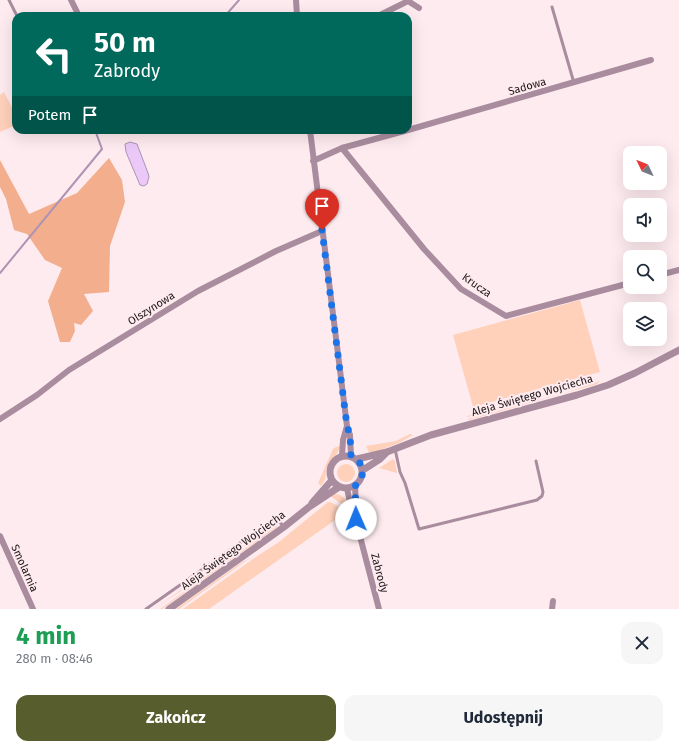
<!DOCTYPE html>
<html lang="pl">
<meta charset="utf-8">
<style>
:root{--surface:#fff;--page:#f6f6f7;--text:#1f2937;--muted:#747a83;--accent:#575d2c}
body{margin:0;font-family:"Fira Sans",sans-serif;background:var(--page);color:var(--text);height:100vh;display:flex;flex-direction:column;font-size:15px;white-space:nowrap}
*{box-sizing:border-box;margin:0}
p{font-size:13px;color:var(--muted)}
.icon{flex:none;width:22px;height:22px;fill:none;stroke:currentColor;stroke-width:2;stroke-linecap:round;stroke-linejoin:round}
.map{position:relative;height:609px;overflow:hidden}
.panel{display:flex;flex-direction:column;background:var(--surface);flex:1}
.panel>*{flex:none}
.hud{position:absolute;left:12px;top:12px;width:400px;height:122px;border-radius:12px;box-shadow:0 4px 16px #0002;background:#00695c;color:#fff;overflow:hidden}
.needle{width:26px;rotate:313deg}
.fabs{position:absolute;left:623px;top:146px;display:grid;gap:8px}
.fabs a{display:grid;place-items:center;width:44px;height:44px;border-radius:8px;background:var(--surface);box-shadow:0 4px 16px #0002;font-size:20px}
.pin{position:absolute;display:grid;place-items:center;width:34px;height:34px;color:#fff;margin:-41px -17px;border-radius:50% 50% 50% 0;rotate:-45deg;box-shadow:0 0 4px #0007}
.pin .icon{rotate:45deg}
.me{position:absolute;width:44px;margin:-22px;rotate:359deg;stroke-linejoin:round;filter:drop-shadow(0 0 3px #0008)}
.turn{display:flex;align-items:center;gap:14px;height:84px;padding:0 16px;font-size:18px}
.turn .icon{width:52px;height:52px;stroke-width:2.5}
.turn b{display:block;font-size:28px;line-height:34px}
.then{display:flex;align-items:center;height:38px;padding:0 16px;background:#0003;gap:8px;font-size:15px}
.round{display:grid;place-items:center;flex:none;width:42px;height:42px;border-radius:12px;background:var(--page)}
.overview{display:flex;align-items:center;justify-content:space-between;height:68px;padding:0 16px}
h1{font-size:24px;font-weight:700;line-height:30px;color:#1e9e55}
.action{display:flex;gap:8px;margin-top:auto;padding:8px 16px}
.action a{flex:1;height:46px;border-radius:12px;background:var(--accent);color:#fff;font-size:16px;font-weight:700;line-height:46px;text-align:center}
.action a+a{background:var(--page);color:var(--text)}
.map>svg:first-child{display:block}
.green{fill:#ffd0ba}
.forest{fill:#f2ae8d}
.water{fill:#eac8f7;stroke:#ad93b4}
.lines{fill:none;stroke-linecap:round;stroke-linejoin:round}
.stream{stroke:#ad93b4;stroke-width:2}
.service{stroke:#a98d9f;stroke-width:3}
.minor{stroke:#a98d9f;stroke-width:6}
.tertiary{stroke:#a98d9f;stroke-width:7}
.route{stroke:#1a73e8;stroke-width:7;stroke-dasharray:0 12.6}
.labels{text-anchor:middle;stroke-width:4;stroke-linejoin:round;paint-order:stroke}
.street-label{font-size:11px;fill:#1e1618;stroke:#feebef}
</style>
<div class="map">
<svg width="679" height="609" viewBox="0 0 679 609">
<rect width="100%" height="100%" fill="#feebef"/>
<!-- green -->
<path class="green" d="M 4,92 L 16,115 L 16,125 L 0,132 L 0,95 Z
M 580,300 L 600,372 L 473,407 L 453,335 Z
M 602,377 L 587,383 L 467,417 L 467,416 L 580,385 Z
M 600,381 L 597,384 L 469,420 L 468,419 L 568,392 Z
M 410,434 L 413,435 L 401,442 L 370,454 L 366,446 L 396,441 Z
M 340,446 C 338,456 332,457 328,465 C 324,473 328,478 321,486 L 318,483 L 333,449 L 336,447 Z
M 393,459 L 395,461 L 397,473 L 379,468 Z
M337 473a9 9 0 1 1 18 0a9 9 0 1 1-18 0Z
M 334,494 C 343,494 346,499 348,507 L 345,506 L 330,496 Z
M 328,502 C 335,502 340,510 347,511 L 349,516 L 345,513 L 209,609 L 183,609 L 253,559 L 279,542 Z
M 276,522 L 191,584 L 154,609 Z
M 278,525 L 277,527 L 162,609 L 160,609 Z
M 251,557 L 179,609 L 176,609 L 239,564 Z"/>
<!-- forest -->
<path class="forest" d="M 109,158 L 122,180 L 125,202 L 110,246 L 109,292 L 84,294 L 93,311 L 81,325 L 74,323 L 75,331 L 70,342 L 60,342 L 48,301 L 62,268 L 45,260 L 27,234 L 14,230 L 6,199 L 0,187 L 0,160 L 29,214 L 77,193 Z"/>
<!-- water -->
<path class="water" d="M 130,142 L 137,144 L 148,173 L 149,177 L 147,184 L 144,186 L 140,185 L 126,152 L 125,144 Z"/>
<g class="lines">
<!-- stream -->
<path class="stream" d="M 225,16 L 239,0
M 0,273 L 102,149 L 95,130"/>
<!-- service -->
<path class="service" d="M 9,0 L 17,16
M 552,7 L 574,83
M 395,449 L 400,472 L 405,483 L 419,529 L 537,500 L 542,496 L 543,492 L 536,461
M 146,609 L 274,519 L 277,519 L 284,527"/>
<!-- minor -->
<path class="minor" d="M 71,0 L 79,16
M 296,0 L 297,16
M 378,16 L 408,1 L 419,8
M 310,130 L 347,426 L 350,435 L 351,456
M 408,130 L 651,60
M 342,148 L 424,249 L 461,289 L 506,316 L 630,283
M 313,161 L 342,148 L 408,130
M 660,275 L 679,270
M 0,419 L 37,395 L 69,370 L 198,291 L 276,251 L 322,231
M 342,456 L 343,440 L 347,426
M 355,486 L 357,525 L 379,609
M 347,488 L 352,513 L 356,519
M 0,536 L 33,609
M 552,609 L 553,601"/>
<!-- tertiary -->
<path class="tertiary" d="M330 472a16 16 0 1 1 32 0a16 16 0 1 1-32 0Z
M 357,459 L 387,452 L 431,435 L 577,395 L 608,385 L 635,373 L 679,350
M 363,470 L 380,459 L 387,452
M 312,503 L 332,480
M 169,609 L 284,527 L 309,507 L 339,487"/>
</g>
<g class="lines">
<!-- route -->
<path class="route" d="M 322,230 L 347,426 L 350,435 L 351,456 C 365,462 366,477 355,486 L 356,519"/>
</g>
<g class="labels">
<!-- street labels -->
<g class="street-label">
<text transform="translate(527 86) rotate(-16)" y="4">Sadowa</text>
<text transform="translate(477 285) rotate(35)" y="4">Krucza</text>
<text transform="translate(151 308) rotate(-32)" y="4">Olszynowa</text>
<text transform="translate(532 395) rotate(-16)" y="4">Aleja Świętego Wojciecha</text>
<text transform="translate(233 550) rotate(-36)" y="4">Aleja Świętego Wojciecha</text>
<text transform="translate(25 568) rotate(66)" y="4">Smolarnia</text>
<text transform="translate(380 573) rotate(75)" y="4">Zabrody</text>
</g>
</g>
</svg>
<div class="fabs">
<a><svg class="needle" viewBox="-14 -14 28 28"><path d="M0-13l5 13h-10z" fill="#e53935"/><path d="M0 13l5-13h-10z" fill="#747a83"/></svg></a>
<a><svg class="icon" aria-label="sound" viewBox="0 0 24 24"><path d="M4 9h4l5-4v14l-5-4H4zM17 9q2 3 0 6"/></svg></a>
<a><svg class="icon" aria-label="search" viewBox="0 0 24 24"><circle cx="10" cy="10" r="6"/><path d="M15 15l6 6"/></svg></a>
<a><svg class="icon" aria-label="layers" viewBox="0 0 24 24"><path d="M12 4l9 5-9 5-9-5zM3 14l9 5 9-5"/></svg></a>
</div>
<div class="pin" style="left:322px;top:230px;background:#d93025"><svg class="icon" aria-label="arrive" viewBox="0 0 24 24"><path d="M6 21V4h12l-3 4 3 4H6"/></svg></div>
<svg class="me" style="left:356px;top:519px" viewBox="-20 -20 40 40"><circle r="19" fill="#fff"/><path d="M0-13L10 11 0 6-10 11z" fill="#1a73e8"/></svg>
<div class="hud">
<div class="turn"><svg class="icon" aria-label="left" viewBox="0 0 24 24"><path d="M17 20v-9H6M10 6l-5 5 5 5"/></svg><div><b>50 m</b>Zabrody</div></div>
<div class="then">Potem<svg class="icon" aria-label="arrive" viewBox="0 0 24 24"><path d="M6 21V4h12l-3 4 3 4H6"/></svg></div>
</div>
</div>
<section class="panel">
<div class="overview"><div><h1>4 min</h1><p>280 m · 08:46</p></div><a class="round"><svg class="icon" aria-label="close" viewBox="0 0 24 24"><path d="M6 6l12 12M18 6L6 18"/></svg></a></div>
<div class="action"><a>Zakończ</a><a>Udostępnij</a></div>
</section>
